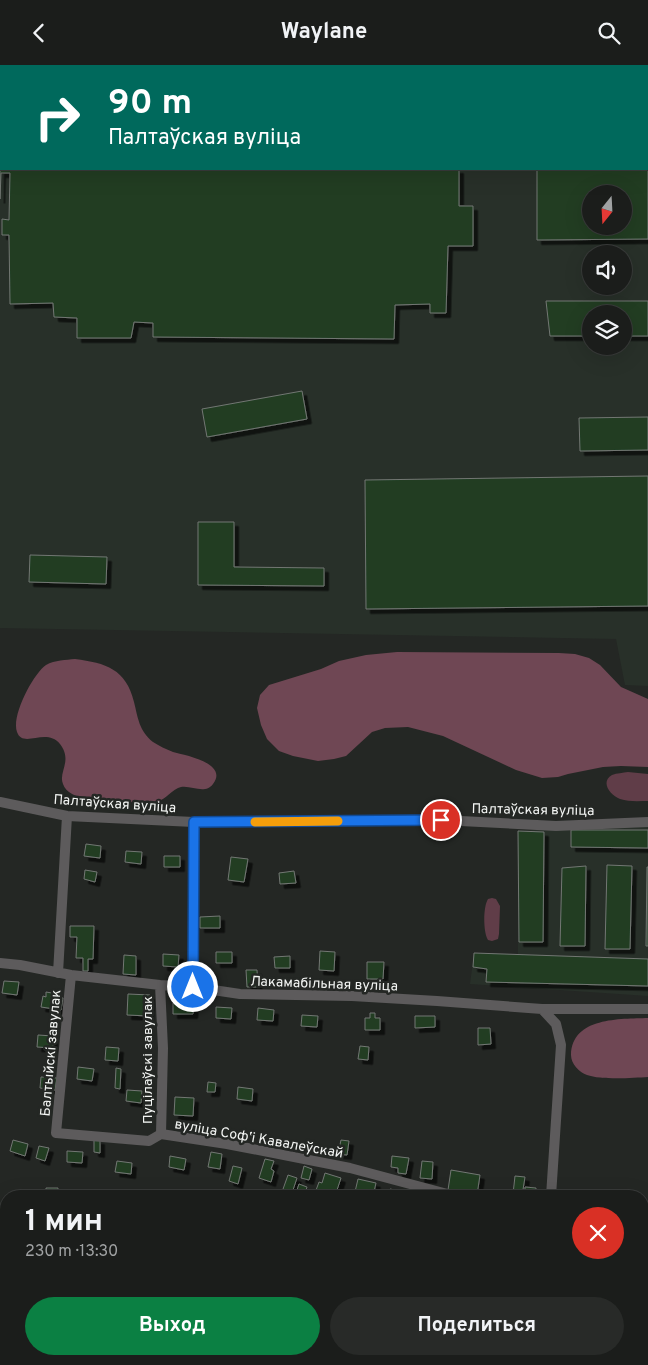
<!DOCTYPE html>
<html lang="ru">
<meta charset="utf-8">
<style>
:root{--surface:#1b1d1b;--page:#282a28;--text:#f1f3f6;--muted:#a0a2a3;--line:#393b3a;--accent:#0b8043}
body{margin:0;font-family:Overpass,sans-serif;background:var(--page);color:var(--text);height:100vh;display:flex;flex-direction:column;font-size:19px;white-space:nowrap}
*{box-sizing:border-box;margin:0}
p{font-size:16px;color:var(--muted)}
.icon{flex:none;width:28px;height:28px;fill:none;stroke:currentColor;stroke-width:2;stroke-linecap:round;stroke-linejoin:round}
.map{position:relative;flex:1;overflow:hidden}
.panel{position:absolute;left:0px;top:1125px;width:649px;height:175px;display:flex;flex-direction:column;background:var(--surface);border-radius:20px 20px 0 0;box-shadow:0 5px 20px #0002,0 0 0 1px var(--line)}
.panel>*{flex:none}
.top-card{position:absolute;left:0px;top:0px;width:649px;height:105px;box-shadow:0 5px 20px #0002,0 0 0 1px var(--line);background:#00695c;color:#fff;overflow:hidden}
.needle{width:32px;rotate:198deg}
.fabs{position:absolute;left:582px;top:120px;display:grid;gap:10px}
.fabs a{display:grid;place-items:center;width:50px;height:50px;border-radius:50%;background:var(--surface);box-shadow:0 5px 20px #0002,0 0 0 1px var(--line);font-size:25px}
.pin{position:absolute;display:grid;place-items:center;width:42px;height:42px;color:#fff;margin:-21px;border:2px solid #fff;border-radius:50%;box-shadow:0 1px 5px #0007}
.me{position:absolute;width:55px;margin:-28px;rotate:0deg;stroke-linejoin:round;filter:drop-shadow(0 0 4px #0008)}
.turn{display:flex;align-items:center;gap:18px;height:105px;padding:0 25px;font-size:22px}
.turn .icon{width:65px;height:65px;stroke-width:2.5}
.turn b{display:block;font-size:35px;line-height:42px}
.round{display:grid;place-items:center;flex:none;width:52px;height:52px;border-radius:26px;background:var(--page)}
.summary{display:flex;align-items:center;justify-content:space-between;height:85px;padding:0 25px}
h1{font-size:30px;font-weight:700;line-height:38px}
.primary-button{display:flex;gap:10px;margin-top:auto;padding:10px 25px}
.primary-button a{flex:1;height:58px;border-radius:30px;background:var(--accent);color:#fff;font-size:20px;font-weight:700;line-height:58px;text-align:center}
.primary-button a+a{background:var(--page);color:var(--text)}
header{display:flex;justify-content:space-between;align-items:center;height:65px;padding:0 25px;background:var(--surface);font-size:22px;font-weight:700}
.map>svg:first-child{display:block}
.built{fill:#283029;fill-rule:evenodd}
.green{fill:#603d48}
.forest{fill:#6f4754}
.building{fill:#203e24;stroke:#737773;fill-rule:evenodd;filter:url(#shadow)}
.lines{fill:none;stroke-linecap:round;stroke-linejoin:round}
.street{stroke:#5d5b5c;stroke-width:10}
.route-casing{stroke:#114b97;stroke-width:12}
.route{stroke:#1a73e8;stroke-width:9}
.slow{stroke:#f59e0b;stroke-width:9}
.labels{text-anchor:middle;stroke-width:5;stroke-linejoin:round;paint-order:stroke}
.street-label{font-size:14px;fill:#f3f5f3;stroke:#242724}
</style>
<header><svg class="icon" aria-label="back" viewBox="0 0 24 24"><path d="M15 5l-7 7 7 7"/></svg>Waylane<svg class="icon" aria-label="search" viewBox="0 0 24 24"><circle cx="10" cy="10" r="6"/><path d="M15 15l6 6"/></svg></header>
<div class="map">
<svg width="648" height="1300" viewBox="0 0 648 1300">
<defs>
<filter id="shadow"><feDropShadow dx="4.5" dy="4.5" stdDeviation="0" flood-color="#0009"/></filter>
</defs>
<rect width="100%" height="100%" fill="#242724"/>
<!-- built -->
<path class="built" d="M 0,0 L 648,0 L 648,621 L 625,620 L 616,574 L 0,563 ZM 1,1 L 648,1 L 648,104 L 1,104 ZM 591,129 L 624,129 L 624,161 L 591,161 ZM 591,189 L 624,189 L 624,221 L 591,221 ZM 591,249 L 624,249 L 624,281 L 591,281 Z
M 648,759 L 648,931 L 470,919 L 474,888 L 518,890 L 518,766 Z"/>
<!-- green -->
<path class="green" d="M 628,707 L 648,709 L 648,736 C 639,736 629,737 620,734 C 610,730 600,717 612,710 C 617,708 623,708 628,707 Z
M 492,833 L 496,834 L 500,841 L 499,869 L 498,874 L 492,876 L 488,875 C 483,867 483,842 488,834 Z"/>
<!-- forest -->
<path class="forest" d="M 397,587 L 559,588 L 575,589 L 589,593 L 600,600 L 621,622 L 648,634 L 648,702 L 621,701 L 603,702 L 568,709 L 558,712 L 542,713 L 516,705 L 443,671 L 408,662 L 385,663 L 372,667 L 346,691 L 334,694 L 318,696 L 293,691 L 279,686 L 267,674 L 261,660 L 257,643 L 260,630 L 269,620 L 321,604 L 339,596 L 366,590 Z
M 75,594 C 106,598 126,604 134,637 C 138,653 139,666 153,677 C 159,681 166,684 173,687 C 184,690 229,698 213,719 C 204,731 189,718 178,723 C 168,728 165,736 152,738 C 145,739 136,737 129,737 C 113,737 69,738 63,719 C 58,707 73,696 60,679 C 46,662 23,684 17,667 C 11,651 33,609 46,600 C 55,595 66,595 75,594 Z
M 648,953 L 648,1012 C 632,1013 601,1015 587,1010 C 579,1007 571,999 571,990 C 572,952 620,954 648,953 Z"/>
<!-- building -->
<path class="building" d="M 6,0 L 459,0 L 459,1 L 5,1 Z
M 535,0 L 648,0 L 648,174 L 537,175 L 537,104 L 648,104 L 648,1 L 535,1 ZM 591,129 L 624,129 L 624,161 L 591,161 Z
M 0,97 L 1,97 L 1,104 L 459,104 L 459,141 L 473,141 L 473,181 L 448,181 L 446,248 L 430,248 L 430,239 L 395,240 L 394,274 L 153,272 L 153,258 L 134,257 L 131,273 L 77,273 L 77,253 L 54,252 L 53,238 L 10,239 L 9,170 L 2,170 L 2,154 L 9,155 L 10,108 L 1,108 L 0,134 Z
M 546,236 L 648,236 L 648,271 L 624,271 L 624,249 L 591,249 L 591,271 L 550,271 Z
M 302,326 L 307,354 L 207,372 L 202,344 Z
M 648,352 L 648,385 L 580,386 L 579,353 Z
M 648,411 L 648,541 L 366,544 L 365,415 Z
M 198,457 L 234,457 L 234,502 L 324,503 L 324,521 L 198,520 Z
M 30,490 L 107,492 L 106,519 L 29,517 Z
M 571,765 L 648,765 L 648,783 L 571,782 Z
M 518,766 L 544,767 L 543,877 L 519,877 Z
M 86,779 L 101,781 L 100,793 L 84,791 Z
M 126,786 L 142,787 L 141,799 L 125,797 Z
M 164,791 L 180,791 L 180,802 L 164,802 Z
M 231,792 L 248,794 L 244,817 L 228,815 Z
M 607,800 L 632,801 L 630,884 L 605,884 Z
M 586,801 L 585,881 L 560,881 L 562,803 Z
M 647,802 L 648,802 L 648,881 L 646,881 Z
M 85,805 L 97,807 L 95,817 L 84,814 Z
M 294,806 L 296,818 L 280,819 L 279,808 Z
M 220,851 L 220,863 L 200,863 L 200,852 Z
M 70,861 L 94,861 L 93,894 L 88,894 L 88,906 L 83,906 L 83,893 L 76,893 L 77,872 L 70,872 Z
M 320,886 L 335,887 L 334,906 L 319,905 Z
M 216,887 L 232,887 L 232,898 L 216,898 Z
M 474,888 L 648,894 L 648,921 L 486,917 L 487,904 L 473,902 Z
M 163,889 L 179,890 L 178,902 L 163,901 Z
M 124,890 L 136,891 L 136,910 L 123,909 Z
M 290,891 L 290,903 L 275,903 L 274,892 Z
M 367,897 L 384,897 L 383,914 L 367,914 Z
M 246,905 L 257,905 L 258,922 L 247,922 Z
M 212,907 L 212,915 L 203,916 L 202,908 Z
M 4,916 L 19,917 L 17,930 L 2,928 Z
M 46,927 L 52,928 L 51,932 L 63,933 L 61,945 L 41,942 L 43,931 L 46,932 Z
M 128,929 L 150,930 L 149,951 L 127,950 Z
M 173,938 L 194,938 L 193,949 L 173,949 Z
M 216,942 L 232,943 L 231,954 L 216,953 Z
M 258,943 L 274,945 L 273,956 L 257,955 Z
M 370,948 L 375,948 L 375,953 L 380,953 L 380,965 L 365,965 L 365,953 L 370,953 Z
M 302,950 L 318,951 L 317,962 L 301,961 Z
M 415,951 L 435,951 L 435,962 L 415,963 Z
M 478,963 L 490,963 L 491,979 L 478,980 Z
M 38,970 L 53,971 L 53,983 L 37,982 Z
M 360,981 L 369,982 L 368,995 L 358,994 Z
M 106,982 L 119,983 L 118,996 L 105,995 Z
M 78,1002 L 94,1004 L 92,1016 L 77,1014 Z
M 116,1003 L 121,1004 L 120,1024 L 115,1023 Z
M 41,1012 L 57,1013 L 55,1025 L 40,1023 Z
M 208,1017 L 216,1018 L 215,1027 L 207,1027 Z
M 238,1022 L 253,1024 L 252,1036 L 237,1034 Z
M 127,1025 L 142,1026 L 141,1038 L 126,1036 Z
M 175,1032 L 194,1033 L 193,1051 L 174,1050 Z
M 13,1075 L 28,1079 L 25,1091 L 10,1086 Z
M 94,1075 L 100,1075 L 100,1088 L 94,1087 Z
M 341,1075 L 349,1076 L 347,1090 L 338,1089 Z
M 39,1081 L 49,1083 L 45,1096 L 36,1093 Z
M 67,1086 L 83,1087 L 82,1098 L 67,1097 Z
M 211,1087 L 222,1089 L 220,1104 L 208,1102 Z
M 170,1091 L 186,1094 L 184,1105 L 169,1102 Z
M 392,1091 L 409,1093 L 406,1109 L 398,1108 L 398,1103 L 391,1102 Z
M 265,1094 L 274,1096 L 271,1104 L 274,1106 L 271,1117 L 259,1113 Z
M 117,1096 L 132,1098 L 131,1109 L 115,1107 Z
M 422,1096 L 433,1097 L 432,1114 L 420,1113 Z
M 233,1101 L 242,1103 L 238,1119 L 229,1116 Z
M 304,1101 L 312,1104 L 309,1115 L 301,1113 Z
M 451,1105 L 480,1110 L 477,1130 L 448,1125 Z
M 325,1108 L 341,1113 L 335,1131 L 326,1131 L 315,1128 L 319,1117 L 322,1118 Z
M 288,1110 L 297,1113 L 291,1131 L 282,1127 Z
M 515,1111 L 525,1112 L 522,1131 L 513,1129 Z
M 358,1114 L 376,1118 L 373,1131 L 354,1131 Z
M 299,1119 L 307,1122 L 304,1131 L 295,1131 Z
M 525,1122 L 536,1123 L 536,1131 L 525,1131 Z
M 46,1123 L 58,1123 L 58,1131 L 46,1131 Z
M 390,1124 L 405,1127 L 404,1131 L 388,1131 Z
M 577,1294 L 584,1294 L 601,1297 L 601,1300 L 576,1300 Z"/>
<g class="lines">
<!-- street -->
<path class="street" d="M 0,737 L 67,751 L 194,757 L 441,755 L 556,761 L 648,757
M 0,898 L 20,900 L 71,910 L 160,920 L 193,922 L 240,929 L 352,931 L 437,936 L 542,944 L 648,944
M 58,908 L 67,751
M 71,910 L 56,1068 L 149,1076 L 161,1069 L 227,1079 L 350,1103 L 455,1131
M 160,920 L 163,983 L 161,1069
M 193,922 L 194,757
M 542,944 L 556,959 L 561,980 L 551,1131
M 642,1154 L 648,1154
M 533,1300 L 534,1294"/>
</g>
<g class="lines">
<!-- route casing -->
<g class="route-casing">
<path id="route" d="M 193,922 L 194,757 L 441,755"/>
</g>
<!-- route -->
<use href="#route" class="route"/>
<!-- slow -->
<path class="slow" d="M 255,757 L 338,756"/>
</g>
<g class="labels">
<!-- street labels -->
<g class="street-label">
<text transform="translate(115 738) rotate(4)" y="5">Палтаўская вуліца</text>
<text transform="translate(533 744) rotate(1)" y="5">Палтаўская вуліца</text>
<text transform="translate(324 918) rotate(2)" y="5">Лакамабільная вуліца</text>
<text transform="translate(50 988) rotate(-85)" y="5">Балтыйскі завулак</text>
<text transform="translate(147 995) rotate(-90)" y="5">Пуцілаўскі завулак</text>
<text transform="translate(259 1073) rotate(10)" y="5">вуліца Софʼі Кавалеўскай</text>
</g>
</g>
</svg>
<div class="fabs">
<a><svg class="needle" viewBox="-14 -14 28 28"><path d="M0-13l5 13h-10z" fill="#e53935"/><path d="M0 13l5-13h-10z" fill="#a0a2a3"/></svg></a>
<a><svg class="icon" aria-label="sound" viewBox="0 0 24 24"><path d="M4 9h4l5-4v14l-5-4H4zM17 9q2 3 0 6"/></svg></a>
<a><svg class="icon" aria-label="layers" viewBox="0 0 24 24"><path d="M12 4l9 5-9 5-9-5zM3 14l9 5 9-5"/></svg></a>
</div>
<div class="pin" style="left:441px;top:755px;background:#d93025"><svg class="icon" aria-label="arrive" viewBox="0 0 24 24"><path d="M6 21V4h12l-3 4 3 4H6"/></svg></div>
<svg class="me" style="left:193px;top:922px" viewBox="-20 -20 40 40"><circle r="17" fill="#1a73e8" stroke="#fff" stroke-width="3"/><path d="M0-11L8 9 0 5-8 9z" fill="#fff"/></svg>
<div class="top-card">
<div class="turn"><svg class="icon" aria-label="right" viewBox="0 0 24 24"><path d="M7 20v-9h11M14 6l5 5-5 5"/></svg><div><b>90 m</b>Палтаўская вуліца</div></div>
</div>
<section class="panel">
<div class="summary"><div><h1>1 мин</h1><p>230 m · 13:30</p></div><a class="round" style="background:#d93025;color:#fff"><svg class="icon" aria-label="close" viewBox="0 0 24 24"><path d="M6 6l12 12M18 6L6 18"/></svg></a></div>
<div class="primary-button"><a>Выход</a><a>Поделиться</a></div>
</section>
</div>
